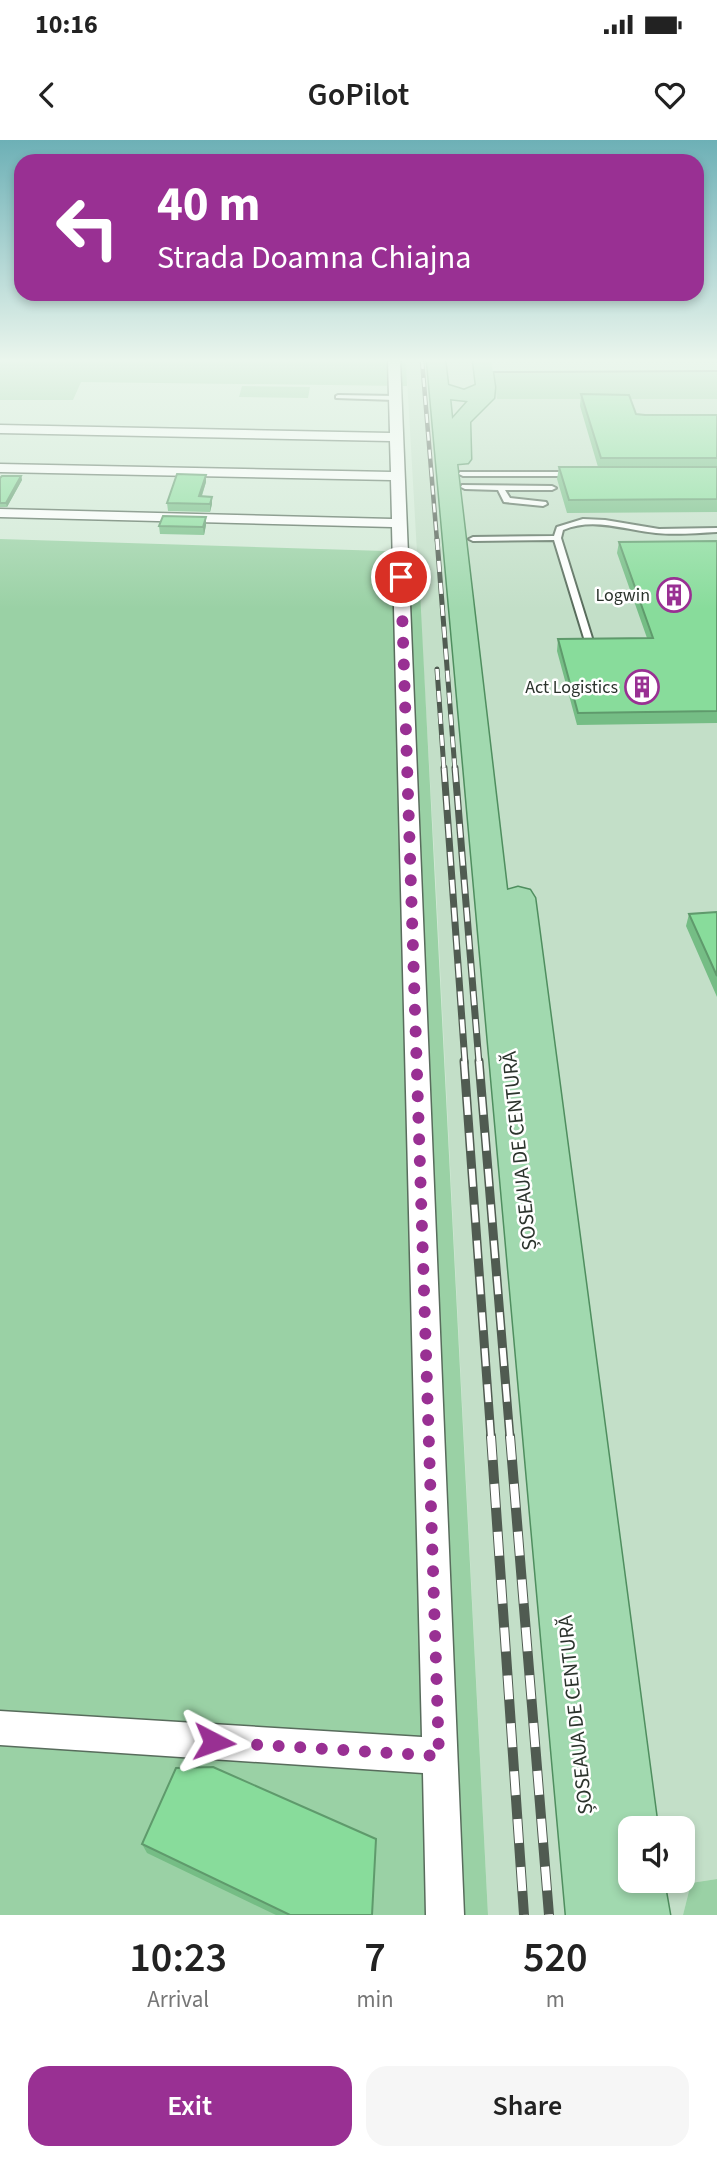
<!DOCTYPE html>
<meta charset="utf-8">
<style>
:root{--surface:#fff;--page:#f6f6f6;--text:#222;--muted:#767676;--accent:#993093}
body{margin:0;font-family:"Source Sans 3",sans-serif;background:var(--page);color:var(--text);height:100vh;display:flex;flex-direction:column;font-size:26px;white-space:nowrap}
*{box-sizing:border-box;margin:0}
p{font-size:23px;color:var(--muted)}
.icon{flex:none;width:38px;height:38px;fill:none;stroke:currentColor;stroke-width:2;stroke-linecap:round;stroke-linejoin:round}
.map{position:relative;height:1775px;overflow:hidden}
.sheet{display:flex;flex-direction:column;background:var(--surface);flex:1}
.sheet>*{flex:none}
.banner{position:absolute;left:14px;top:14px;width:690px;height:147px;border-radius:21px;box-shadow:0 4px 10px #0003;background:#993093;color:#fff;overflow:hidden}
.tools{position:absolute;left:618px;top:1676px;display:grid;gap:14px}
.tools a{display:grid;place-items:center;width:77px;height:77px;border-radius:14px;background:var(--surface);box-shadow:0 4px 10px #0003;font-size:35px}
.pin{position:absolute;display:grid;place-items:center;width:60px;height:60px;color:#fff;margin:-30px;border:4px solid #fff;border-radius:50%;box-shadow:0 2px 7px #0007}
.me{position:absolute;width:77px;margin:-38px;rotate:94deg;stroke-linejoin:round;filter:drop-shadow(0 0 5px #0008)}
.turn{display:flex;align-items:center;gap:24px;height:147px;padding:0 28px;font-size:32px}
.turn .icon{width:91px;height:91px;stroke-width:2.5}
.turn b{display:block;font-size:49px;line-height:60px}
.eta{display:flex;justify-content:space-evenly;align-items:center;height:119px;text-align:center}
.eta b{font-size:42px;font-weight:600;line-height:49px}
.primary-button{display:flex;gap:14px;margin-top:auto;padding:14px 28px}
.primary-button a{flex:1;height:80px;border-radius:21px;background:var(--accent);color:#fff;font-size:28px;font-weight:600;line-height:80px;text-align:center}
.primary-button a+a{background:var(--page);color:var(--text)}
.status{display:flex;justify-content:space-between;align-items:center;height:49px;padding:0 35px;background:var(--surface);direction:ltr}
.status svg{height:19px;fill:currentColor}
header{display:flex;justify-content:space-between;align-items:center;height:91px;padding:0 28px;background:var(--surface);font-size:32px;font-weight:600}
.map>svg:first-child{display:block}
.built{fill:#c3dfc8;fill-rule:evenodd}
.green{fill:#9ad1a5}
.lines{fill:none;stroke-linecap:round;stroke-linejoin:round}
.lane-casing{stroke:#586c5c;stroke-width:4}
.street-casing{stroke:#586c5c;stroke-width:3}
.secondary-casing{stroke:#586c5c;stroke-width:4}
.primary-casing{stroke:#4f8e5f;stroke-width:3}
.lane{fill:#fff;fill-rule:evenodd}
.street{fill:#fff;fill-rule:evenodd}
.secondary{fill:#d0ecd7;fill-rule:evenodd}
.primary{fill:#a1d9af;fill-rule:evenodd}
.rail-far4-casing{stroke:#505b51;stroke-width:4.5}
.rail-far3-casing{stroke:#505b51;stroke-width:5}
.rail-far2-casing{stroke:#505b51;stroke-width:7}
.rail-far1-casing{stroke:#505b51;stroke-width:9}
.rail-casing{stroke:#505b51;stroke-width:10}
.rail-far4{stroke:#fff;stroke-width:2.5;stroke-dasharray:9;stroke-linecap:butt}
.rail-far3{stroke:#fff;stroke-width:3.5;stroke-dasharray:11;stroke-linecap:butt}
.rail-far2{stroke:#fff;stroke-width:4.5;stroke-dasharray:14;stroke-linecap:butt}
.rail-far1{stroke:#fff;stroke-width:6;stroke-dasharray:18;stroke-linecap:butt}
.rail{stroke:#fff;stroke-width:8;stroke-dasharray:24;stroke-linecap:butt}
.wall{fill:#75bd85}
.shaded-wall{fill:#5f9a6c}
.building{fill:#88dc9b;stroke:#5f9a6c;stroke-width:2}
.route{stroke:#993093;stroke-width:12;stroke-dasharray:0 21.6}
.labels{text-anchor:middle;stroke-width:5;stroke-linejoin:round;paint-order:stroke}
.far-poi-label{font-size:18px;fill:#2b332c;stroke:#fff;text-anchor:end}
.street-label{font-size:21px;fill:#2b332c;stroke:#fff}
</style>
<div class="status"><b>10:16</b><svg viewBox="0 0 49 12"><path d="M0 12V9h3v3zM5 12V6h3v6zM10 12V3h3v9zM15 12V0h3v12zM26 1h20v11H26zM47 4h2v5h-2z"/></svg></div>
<header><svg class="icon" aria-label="back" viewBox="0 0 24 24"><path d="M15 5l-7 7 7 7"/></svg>GoPilot<svg class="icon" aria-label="heart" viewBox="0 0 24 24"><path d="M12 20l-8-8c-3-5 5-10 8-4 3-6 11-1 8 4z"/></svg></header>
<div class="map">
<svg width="717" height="1775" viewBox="0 0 717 1775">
<rect width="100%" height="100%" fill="#d3ead7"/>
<!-- built -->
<path class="built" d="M 406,220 L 717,220 L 717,1739 L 691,1743 L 683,1775 L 488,1775 L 435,728 ZM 630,1689 L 682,1689 L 682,1741 L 630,1741 Z"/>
<!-- green -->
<path class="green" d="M 0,220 L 406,220 L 407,246 L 81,242 L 73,260 L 0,260 Z
M 491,220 L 717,220 L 717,259 L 497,259 Z
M 242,246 L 310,247 L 308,258 L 239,257 Z
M 0,399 L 418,412 L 488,1775 L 0,1775 Z
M 717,1739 L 717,1775 L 683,1775 L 691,1743 Z"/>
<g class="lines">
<!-- lane casing -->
<g class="lane-casing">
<path id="lane" d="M 338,255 L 395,256 L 398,258 L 395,260 L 336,258 L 336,256 Z
M 460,332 L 573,332 L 577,334 L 573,336 L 463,336 L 459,334 Z
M 462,345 L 552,346 L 556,348 L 552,350 L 505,350 L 510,358 L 546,362 L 547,364 L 543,366 L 504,362 L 498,350 L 465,349 L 461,347 Z
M 583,379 L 605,380 L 659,389 L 717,388 L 717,392 C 697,393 676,395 656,393 C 624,390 594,377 563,390 L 561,398 L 592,498 L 588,501 L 584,498 L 554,400 L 473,401 L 469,399 L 473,397 L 554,396 L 557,387 Z"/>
</g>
<!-- street casing -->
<g class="street-casing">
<path id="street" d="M 388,220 L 400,220 L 464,1775 L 426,1775 L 423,1633 L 0,1605 L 0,1571 L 422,1597 L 392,387 L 0,377 L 0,369 L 392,379 L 391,340 L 0,332 L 0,324 L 391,332 L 390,301 L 0,293 L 0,285 L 390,293 Z"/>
</g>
<!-- secondary casing -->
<g class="secondary-casing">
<path id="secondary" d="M 717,220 L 717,230 L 483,231 L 475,226 L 483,221 Z"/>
</g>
<!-- primary casing -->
<g class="primary-casing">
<path id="primary" d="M 427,220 L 445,220 L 448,245 L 464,250 L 476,245 L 473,220 L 491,220 L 495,247 L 494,258 L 470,282 L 471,319 L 468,323 L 457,324 L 507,750 L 518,747 L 530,750 L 535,758 L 658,1689 L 630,1689 L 630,1741 L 664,1741 L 670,1775 L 566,1775 ZM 450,259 L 468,261 L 452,279 Z"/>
</g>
<!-- lane -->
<use href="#lane" class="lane"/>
<!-- street -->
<use href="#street" class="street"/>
<!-- secondary -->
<use href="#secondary" class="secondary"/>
<!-- primary -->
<use href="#primary" class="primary"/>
<!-- rail-far4 casing -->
<g class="rail-far4-casing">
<path id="rail-far4" d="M 422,220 L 437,401"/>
</g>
<!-- rail-far3 casing -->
<g class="rail-far3-casing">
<path id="rail-far3" d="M 437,399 L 455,630
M 437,529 L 444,630"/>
</g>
<!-- rail-far2 casing -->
<g class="rail-far2-casing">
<path id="rail-far2" d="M 444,628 L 465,923
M 455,628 L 479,923"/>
</g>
<!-- rail-far1 casing -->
<g class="rail-far1-casing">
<path id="rail-far1" d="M 464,921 L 491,1298
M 479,921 L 510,1298"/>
</g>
<!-- rail casing -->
<g class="rail-casing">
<path id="rail" d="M 491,1296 L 524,1775
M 510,1296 L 549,1775"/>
</g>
<!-- rail-far4 -->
<use href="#rail-far4" class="rail-far4"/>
<!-- rail-far3 -->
<use href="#rail-far3" class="rail-far3"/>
<!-- rail-far2 -->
<use href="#rail-far2" class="rail-far2"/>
<!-- rail-far1 -->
<use href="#rail-far1" class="rail-far1"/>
<!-- rail -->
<use href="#rail" class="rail"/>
</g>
<!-- wall -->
<path class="wall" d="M 581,254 L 636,274 L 645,275 L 717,275 L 717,372 L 567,373 L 557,339 L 559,327 L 598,327 L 580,266 Z
M 206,335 L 206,342 L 202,356 L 212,364 L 210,372 L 168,371 L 167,363 Z
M 21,336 L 22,340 L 7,367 L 0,367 L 0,338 Z
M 206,377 L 206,385 L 204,395 L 160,394 L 159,386 Z
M 717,401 L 717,583 L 577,585 L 557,511 L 558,499 L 647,498 L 617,413 L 619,402 Z
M 717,772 L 717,857 L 686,786 L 689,774 Z
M 142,1704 L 372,1775 L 276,1775 L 147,1713 Z"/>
<!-- shaded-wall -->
<path class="shaded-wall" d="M 206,335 L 206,342 L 199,364 L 199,356 Z
M 21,336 L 22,340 L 7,367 L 6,363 Z
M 212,357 L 212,364 L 210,372 L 210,364 Z
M 206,377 L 206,385 L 204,395 L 203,387 Z"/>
<!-- building -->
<path class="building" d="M 581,254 L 629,255 L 636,274 L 645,275 L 717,275 L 717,318 L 601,318 Z
M 559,327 L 717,327 L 717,359 L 569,360 Z
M 177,334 L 206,335 L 199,356 L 212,357 L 210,364 L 167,363 Z
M 2,336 L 21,336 L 6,363 L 0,363 L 0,338 Z
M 163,376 L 206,377 L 203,387 L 159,386 Z
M 717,401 L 717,571 L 578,573 L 558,499 L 653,498 L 619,402 Z
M 717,772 L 717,836 L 689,774 Z
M 213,1627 L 376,1699 L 372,1775 L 290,1775 L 142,1704 L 176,1628 Z"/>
<!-- sky -->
<linearGradient id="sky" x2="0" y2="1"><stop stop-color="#6db0b6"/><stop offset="0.47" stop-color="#ebf6ed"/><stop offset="1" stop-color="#ebf6ed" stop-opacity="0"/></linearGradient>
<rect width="717" height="469" fill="url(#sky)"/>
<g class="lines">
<!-- route -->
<path class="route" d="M 214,1602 L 439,1616 L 401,437"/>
</g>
<!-- icons -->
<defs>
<g id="building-ring" transform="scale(1.75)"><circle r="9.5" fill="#fff" stroke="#993093" stroke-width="1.5"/><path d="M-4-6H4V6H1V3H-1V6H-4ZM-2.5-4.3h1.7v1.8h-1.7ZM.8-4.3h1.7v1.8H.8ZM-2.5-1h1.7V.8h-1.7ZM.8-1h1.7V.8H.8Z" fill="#993093"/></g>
</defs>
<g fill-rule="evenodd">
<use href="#building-ring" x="674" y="455"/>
<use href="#building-ring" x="642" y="547"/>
</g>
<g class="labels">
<!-- far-poi labels -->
<g class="far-poi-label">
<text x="650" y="461">Logwin</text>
<text x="618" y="553">Act Logistics</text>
</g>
<!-- street labels -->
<g class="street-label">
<text transform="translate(519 1011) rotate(-96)" y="7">ȘOSEAUA DE CENTURĂ</text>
<text transform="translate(575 1575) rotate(-96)" y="7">ȘOSEAUA DE CENTURĂ</text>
</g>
</g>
</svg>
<div class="tools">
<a><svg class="icon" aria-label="sound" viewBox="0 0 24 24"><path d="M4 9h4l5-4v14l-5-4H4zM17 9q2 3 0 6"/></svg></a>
</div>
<div class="pin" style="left:401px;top:437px;background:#d93025"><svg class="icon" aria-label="arrive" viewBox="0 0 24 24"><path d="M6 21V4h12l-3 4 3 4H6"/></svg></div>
<svg class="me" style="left:214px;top:1602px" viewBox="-20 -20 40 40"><path d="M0-17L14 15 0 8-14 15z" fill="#993093" stroke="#fff" stroke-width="4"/></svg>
<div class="banner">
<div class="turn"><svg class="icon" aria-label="left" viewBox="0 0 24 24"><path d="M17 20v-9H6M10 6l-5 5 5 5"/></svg><div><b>40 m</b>Strada Doamna Chiajna</div></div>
</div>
</div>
<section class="sheet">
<div class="eta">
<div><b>10:23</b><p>Arrival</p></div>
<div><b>7</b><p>min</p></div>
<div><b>520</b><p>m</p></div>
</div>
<div class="primary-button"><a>Exit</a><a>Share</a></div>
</section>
